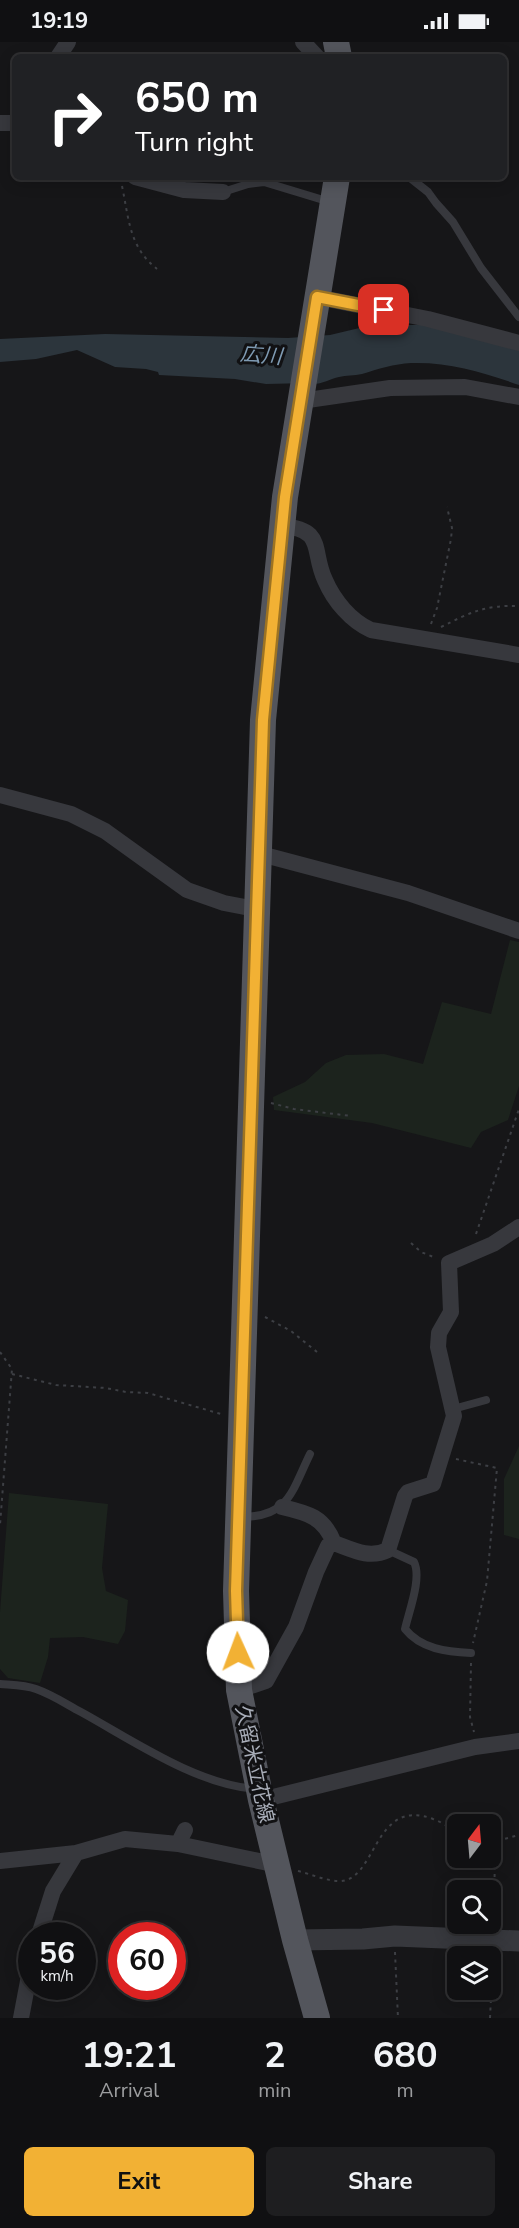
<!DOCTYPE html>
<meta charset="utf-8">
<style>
:root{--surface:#101012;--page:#1e1e20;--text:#f1f3f6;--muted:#9c9d9f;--line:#303032;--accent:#f2b134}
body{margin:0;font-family:"Nunito Sans","Noto Sans JP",sans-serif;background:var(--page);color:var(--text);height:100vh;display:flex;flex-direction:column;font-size:22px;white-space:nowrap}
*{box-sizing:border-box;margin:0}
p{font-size:20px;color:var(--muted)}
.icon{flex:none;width:33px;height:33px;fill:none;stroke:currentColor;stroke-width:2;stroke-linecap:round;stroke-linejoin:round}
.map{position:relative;height:1976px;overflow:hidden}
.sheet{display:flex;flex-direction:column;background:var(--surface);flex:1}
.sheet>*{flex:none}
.top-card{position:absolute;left:12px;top:12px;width:495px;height:126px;border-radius:9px;box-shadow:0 3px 15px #0003,0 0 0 2px var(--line);background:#202124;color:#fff;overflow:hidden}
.needle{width:39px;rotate:16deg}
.buttons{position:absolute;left:447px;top:1772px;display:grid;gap:12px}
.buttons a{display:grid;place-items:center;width:54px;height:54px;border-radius:9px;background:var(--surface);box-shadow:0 3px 15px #0003,0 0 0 2px var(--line);font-size:30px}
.speed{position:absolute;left:18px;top:1880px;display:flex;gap:12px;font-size:30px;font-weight:700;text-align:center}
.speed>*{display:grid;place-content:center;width:78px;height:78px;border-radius:50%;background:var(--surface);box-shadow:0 3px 15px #0003,0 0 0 2px var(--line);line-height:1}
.speed small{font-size:15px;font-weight:400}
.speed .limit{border:9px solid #d22;background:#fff;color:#111}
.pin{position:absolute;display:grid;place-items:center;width:51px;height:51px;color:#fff;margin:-26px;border-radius:12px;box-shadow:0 3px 9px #0006}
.me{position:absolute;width:66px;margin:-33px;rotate:358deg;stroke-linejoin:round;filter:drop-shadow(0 0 4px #0008)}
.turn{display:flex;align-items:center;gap:21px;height:126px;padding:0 24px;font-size:27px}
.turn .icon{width:78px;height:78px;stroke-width:2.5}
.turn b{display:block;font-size:42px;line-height:51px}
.eta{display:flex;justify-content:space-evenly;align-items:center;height:102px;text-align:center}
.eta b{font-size:36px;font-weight:700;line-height:42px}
.primary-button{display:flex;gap:12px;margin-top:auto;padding:12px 24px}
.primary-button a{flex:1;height:69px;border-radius:9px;background:var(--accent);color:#111;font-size:24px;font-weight:700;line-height:69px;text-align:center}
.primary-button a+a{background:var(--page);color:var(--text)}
.status{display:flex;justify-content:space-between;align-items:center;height:42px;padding:0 30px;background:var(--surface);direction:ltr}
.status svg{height:16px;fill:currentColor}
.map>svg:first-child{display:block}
.green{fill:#1c231d}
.water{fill:#2c353c}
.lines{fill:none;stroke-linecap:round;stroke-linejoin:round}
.path{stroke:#3d3f44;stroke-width:2;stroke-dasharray:3 4.5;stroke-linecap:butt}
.service{stroke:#37383d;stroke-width:8}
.minor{stroke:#37383d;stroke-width:16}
.tertiary{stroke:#37383d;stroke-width:21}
.primary{stroke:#53555c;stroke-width:26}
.route-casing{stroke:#9d7322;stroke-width:15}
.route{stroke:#f2b134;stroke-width:10}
.labels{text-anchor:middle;stroke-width:6;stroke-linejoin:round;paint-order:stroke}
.street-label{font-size:20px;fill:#a8adb8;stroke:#111113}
.water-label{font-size:21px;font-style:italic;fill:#7f9bb3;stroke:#111113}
</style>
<div class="status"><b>19:19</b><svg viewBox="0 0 49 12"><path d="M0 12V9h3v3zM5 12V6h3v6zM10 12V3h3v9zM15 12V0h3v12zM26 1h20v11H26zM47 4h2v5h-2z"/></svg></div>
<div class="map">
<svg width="519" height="1976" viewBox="0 0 519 1976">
<rect width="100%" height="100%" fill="#161618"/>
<!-- green -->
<path class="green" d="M 510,898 L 519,900 L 519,1044 L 508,1078 L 481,1090 L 471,1106 L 372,1081 L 274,1068 L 273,1055 L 305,1040 L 326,1021 L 346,1013 L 384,1012 L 423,1022 L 442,960 L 491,972 Z
M 519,1404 L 519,1497 L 504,1493 L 504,1437 Z
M 9,1451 L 108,1462 L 102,1526 L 106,1549 L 128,1558 L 125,1589 L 118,1602 L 83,1595 L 50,1596 L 48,1615 L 40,1641 L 8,1636 L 0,1627 L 0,1570 Z"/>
<!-- water -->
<path class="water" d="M 372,283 L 423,283 L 492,299 L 519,309 L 519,343 C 482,330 451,320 411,321 C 394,322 378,327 362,332 C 354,334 346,333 339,335 C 329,337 317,345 308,341 L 266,342 L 235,337 L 159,333 L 158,330 L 146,327 L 115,325 L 77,308 L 36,317 L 0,320 L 0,297 L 105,292 L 288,296 L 330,293 Z"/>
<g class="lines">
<!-- path -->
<path class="path" d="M 122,144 C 129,177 129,205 157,227
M 431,582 L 437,566 L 451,497 L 452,486 L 447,465
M 441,585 C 471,570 485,563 519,564
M 271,1061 L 294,1067 L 351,1074
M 476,1192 L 519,1067
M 411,1201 L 421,1210 L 436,1216
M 265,1275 L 291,1289 L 317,1310
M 0,1310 L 12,1327 L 0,1483
M 12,1332 L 56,1343 L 106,1346 L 126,1350 L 148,1351 L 221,1372
M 456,1417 L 497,1426 L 487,1539 L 473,1601
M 471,1621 L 470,1675 L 474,1690
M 298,1829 C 311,1832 326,1839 339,1839 C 377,1840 373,1754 433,1777 C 442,1780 450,1786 458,1790
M 494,1880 L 495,1802 L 497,1799 L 519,1793
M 395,1910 L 398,1976
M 490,1976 L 493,1916"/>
<!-- service -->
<path class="service" d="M 409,135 L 428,150 L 436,161 L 453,180 L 481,226 L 519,275
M 223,150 L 248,142 L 264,140 L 330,160
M 453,1367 L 486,1358
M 240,1475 C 289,1475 291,1451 310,1412
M 388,1508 L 414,1520 C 422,1536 409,1569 405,1587 C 421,1607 447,1610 471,1611
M 0,1642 C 12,1643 25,1643 36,1647 C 53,1653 66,1662 81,1670 C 132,1698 197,1743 256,1747"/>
<!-- minor -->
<path class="minor" d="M 303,0 L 317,15
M 58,15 L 68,0
M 0,81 L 15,81
M 135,135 L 184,148 L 223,150
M 317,255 L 428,277 L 519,301
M 301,359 L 390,346 L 465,345 L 519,355
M 281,484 C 326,487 311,508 325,538 C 334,559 351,579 371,588 L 519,613
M 0,753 L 71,772 L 105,789 L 187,848 L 224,861 L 255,867
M 257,811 L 408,851 L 519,889
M 282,1465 C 308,1471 324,1475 334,1501
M 239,1648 L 266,1639 L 296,1585 L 316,1530 L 328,1504 L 334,1501 C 353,1508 369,1517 388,1508 L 405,1454 L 408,1450 L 433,1442 L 454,1374 L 438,1305 L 439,1291 L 451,1270 L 449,1221 L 493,1202 L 519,1185
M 261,1758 L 475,1705 L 519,1699
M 178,1802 L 185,1788
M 0,1819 L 76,1811 L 125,1797 L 178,1802 L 278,1823
M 39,1893 L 53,1849 L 76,1811
M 21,1976 L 32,1918"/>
<!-- tertiary -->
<path class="tertiary" d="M 295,1898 L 363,1897 L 395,1894 L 519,1899"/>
<!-- primary -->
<path class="primary" d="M 336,0 L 339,15
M 317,1976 L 295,1898 L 261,1758 L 239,1648 L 236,1549 L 263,678 L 285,455 L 337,135"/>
</g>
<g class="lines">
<!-- route casing -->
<g class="route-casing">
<path id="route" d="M 238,1610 L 236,1549 L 263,678 L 285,455 L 317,255 L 384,268"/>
</g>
<!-- route -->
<use href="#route" class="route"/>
</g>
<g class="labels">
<!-- street labels -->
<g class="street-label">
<text transform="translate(255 1722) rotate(78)" y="7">久留米立花線</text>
</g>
<!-- water labels -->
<g class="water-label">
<text transform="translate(261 313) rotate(5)" y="7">広川</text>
</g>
</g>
</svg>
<div class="buttons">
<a><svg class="needle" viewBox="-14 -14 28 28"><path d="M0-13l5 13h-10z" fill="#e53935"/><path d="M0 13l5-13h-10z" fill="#9c9d9f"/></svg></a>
<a><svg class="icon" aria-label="search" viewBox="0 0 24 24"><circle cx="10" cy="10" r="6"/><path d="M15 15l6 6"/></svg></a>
<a><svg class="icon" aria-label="layers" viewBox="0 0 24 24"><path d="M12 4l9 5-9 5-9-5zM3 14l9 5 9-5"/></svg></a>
</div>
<div class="speed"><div>56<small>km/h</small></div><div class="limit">60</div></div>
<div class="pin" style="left:384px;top:268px;background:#d93025"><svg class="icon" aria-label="arrive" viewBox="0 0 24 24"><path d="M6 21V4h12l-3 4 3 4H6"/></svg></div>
<svg class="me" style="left:238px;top:1610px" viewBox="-20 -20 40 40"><circle r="19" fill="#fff"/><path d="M0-13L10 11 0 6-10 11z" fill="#f2b134"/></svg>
<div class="top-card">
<div class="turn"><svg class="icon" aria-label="right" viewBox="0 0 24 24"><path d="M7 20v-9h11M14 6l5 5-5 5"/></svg><div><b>650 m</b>Turn right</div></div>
</div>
</div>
<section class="sheet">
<div class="eta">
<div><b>19:21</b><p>Arrival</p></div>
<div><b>2</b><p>min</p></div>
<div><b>680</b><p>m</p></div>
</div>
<div class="primary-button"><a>Exit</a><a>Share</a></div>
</section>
